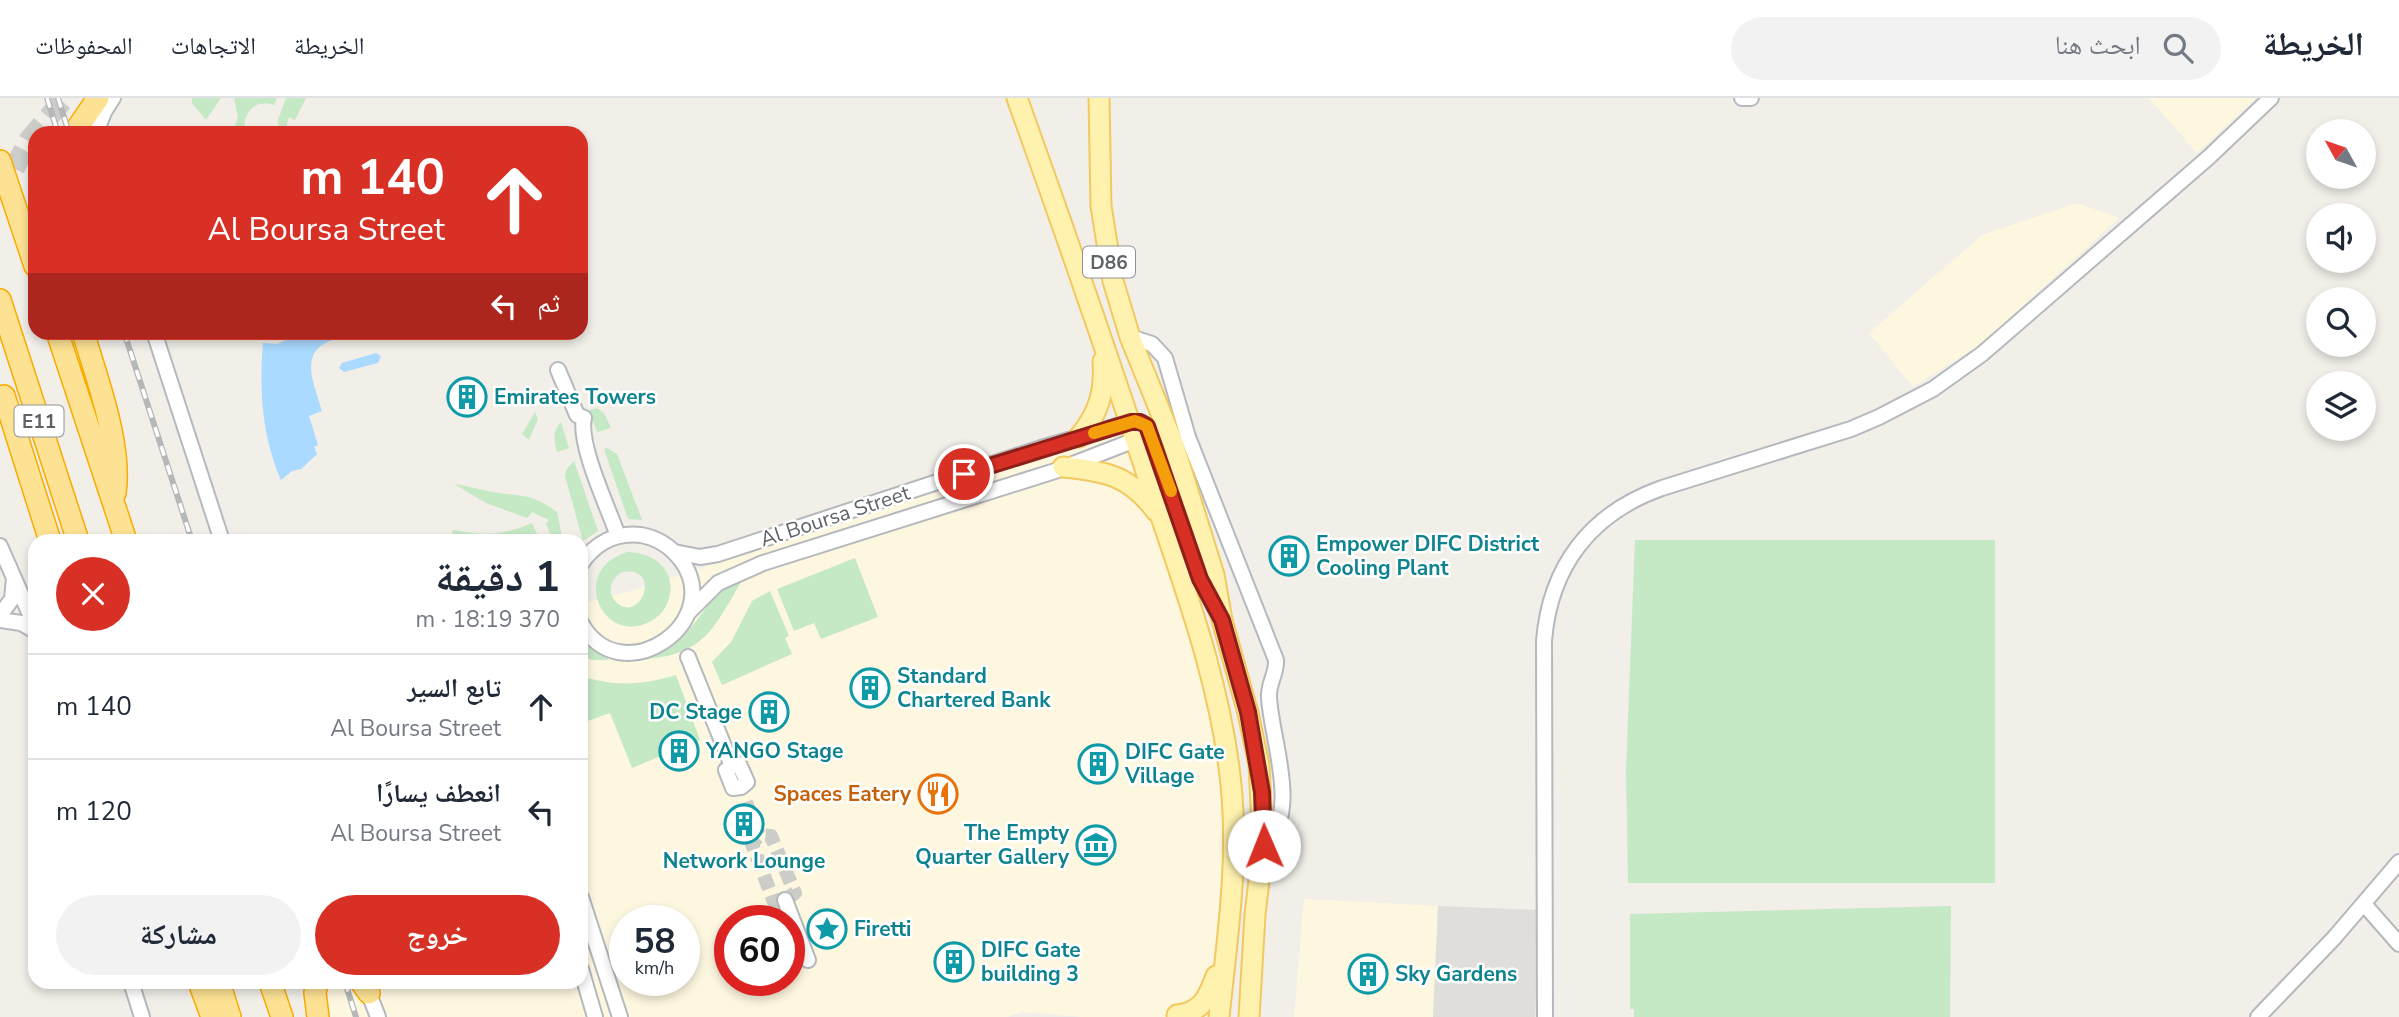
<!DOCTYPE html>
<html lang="ar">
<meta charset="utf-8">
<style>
:root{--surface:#fff;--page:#f2f2f3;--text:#1f2937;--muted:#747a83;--line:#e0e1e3;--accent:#d93025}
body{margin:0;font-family:"Nunito Sans","Noto Naskh Arabic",sans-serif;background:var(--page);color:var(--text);direction:rtl;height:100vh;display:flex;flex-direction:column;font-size:26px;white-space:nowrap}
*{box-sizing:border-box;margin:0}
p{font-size:23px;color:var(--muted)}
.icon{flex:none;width:38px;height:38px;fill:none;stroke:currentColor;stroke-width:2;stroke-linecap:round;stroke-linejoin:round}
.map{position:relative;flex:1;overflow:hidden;direction:ltr}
.side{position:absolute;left:28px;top:436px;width:560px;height:455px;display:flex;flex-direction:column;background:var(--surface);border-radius:21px;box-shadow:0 4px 10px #0003;direction:rtl}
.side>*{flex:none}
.guide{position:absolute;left:28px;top:28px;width:560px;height:214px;border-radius:21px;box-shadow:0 4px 10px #0003;direction:rtl;background:#d93025;color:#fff;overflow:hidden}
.needle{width:46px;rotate:310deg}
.fabs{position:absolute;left:2306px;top:21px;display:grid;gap:14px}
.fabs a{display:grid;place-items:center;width:70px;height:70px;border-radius:50%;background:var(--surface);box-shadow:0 4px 10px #0003;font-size:35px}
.speed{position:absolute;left:609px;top:807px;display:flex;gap:14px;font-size:35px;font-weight:700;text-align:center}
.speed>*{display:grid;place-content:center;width:91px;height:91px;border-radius:50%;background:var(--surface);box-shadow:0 4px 10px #0003;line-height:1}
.speed small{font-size:18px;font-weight:400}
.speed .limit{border:10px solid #d22;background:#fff;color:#111}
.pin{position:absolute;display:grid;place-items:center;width:60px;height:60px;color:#fff;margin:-30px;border:4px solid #fff;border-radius:50%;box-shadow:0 2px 7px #0007}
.me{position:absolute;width:77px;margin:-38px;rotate:359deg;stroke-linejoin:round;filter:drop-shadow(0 0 5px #0008)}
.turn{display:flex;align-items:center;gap:24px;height:147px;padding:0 28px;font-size:32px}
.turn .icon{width:91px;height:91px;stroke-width:2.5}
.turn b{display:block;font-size:49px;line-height:60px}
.then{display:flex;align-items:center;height:66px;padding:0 28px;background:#0003;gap:14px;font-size:26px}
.round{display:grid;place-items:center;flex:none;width:74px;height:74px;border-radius:37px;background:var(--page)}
.headline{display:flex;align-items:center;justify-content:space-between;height:119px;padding:0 28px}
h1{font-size:42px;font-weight:700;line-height:52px}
.action{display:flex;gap:14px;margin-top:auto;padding:14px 28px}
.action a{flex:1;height:80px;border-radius:42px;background:var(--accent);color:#fff;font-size:28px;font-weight:700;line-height:80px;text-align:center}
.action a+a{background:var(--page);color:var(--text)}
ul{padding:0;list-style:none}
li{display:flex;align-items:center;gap:21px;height:105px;padding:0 28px;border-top:2px solid var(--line)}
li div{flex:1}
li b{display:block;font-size:26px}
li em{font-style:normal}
header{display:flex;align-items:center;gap:42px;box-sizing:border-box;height:98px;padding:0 35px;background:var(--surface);border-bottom:2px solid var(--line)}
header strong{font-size:33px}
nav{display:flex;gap:38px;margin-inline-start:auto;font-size:24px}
.search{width:490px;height:63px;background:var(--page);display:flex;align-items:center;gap:18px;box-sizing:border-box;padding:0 24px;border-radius:38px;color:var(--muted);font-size:26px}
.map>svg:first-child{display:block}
.commercial{fill:#fef7e0;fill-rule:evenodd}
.industrial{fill:#e0deda}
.green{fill:#c5e8c5;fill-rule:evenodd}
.water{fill:#aadaff}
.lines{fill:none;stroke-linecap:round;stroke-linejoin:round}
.minor-tunnel{stroke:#ccccc8;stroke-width:14;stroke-dasharray:14 7;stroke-linecap:butt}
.highway-tunnel{stroke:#ccccc8;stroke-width:21;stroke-dasharray:21 10;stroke-linecap:butt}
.minor-casing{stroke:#b5b8bc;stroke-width:18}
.major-casing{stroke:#f2c960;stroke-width:23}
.highway-casing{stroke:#f9ab00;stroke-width:24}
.minor{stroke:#fff;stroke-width:14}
.major{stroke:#fff2af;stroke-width:19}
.highway{stroke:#fde293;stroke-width:21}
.rail-casing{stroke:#b6b7b8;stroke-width:6}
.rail{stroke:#fff;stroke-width:3.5;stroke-dasharray:10;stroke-linecap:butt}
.route-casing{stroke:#8d1f18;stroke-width:18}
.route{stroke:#d93025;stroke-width:12}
.slow{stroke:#f59e0b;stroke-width:12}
.labels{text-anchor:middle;stroke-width:5;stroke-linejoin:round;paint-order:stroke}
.shield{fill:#fff;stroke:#8f9295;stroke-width:2}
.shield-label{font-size:19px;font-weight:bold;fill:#5f6368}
.culture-label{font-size:21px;font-weight:bold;fill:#0d838f;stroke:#fff;text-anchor:start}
.street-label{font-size:21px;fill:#5f6368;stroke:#fff}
.food-label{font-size:21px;font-weight:bold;fill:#c56008;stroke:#fff;text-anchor:end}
</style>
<header>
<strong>الخريطة</strong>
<div class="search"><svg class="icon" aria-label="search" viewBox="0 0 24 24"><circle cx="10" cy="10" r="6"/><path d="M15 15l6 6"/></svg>ابحث هنا</div>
<nav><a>الخريطة</a><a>الاتجاهات</a><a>المحفوظات</a></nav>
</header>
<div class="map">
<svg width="2399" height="919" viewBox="0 0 2399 919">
<rect width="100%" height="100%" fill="#f1efe8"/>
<!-- commercial -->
<path class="commercial" d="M 2149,0 L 2256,0 L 2197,55 Z
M 2077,105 L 2119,120 L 1981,246 L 1913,289 L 1869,235 L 1982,137 Z
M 1144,325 L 1226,593 L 1242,679 L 1242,766 L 1228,919 L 1083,919 L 1022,914 L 1007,919 L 331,919 L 320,884 L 581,884 L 581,506 L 631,493 ZM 625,822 L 684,822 L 684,882 L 625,882 ZM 730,822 L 789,822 L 789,882 L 730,882 Z
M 1304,801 L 1438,808 L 1433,919 L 1294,919 Z"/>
<!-- industrial -->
<path class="industrial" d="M 1438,808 L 1540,812 L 1535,919 L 1433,919 Z"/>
<!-- green -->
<path class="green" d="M 192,0 L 221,0 L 206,22 L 192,5 Z
M 234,0 L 277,0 L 274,7 C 253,1 243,15 244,35 L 233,35 L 238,19 Z
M 286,0 L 306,0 L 295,22 L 289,19 L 285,33 L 288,35 L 280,35 L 278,22 Z
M 597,310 L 604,315 L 611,330 L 597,334 L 589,312 Z
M 535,314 L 538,321 L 529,342 L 522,336 Z
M 561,324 L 569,350 L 557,354 C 554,341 552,334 561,324 Z
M 607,350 L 617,356 L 642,422 L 628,421 L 604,351 Z
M 574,363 L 598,433 L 583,443 L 565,378 L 566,372 Z
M 454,386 C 469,388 484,393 499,395 C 525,398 536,398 557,414 L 563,443 L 542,443 L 551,438 L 546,426 L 549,422 L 532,414 L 527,420 L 486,405 Z
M 532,425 L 538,438 L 529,443 L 518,443 L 516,439 L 507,443 L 450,443 L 453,432 C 485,438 502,438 532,425 Z
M 1635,442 L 1995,442 L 1995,785 L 1628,785 L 1626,672 Z
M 627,454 C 657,454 681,477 666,508 C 663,514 657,520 651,523 C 604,550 567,473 627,454 ZM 622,474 C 664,467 640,529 615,503 C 606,492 612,480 622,474 Z
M 855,460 L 878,519 L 821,541 L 814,525 L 794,533 L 777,491 Z
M 738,482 L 740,486 C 714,530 704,556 647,561 C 693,548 699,502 738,482 Z
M 770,493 L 789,538 L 785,540 L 792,556 L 722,587 L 712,564 L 731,544 L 752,503 Z
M 581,542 L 608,559 L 608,562 L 592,562 L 581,557 Z
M 676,577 L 700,642 L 632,670 L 610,615 L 582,625 L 581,578 C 615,589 642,587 676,577 Z
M 1951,808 L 1950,919 L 1634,919 L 1634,911 L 1630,911 L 1630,816 Z"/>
<!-- water -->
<path class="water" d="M 302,235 L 333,235 L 335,241 C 296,253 315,286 322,313 L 309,318 L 318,347 L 314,349 L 317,356 L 301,371 L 292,373 L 281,382 C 262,338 259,292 263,245 L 277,246 Z
M 376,255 L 381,258 L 378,265 L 344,274 L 339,270 L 342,265 Z"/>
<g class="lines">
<!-- minor-tunnel -->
<path class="minor-tunnel" d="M 746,704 L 759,737 L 771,738 L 795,795 L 785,802 L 774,804 L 752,746 L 759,737"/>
<!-- highway-tunnel -->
<path class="highway-tunnel" d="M 0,98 L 29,42 L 65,0"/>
<!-- minor casing -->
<g class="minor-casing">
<path id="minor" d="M 1742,0 L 1751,0
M 96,35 L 104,14 L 113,0
M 154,234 L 222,443
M 1130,239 L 1152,246 L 1165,260 L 1188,339 L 1276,562 C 1277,575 1268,586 1269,599 C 1271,642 1302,716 1263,748
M 558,272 L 577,317 L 584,320 C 578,347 608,409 618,438
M 0,448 L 35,528
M 674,454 L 700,459 L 718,456 L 1041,350 L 1131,324 C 1140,323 1147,325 1151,334 L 1200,481 L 1217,514
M 581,466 C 595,445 616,434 641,437 C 658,440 671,449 681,462 C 727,524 621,597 581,525
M 688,515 L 718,485 L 763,465 L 1055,373 L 1143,339
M 0,517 L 12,501 L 14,480
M 0,522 L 21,525 L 35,533
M 688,559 L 732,668
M 732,668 L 739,666 L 747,684 L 741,689
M 732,668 L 726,672 L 733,690 L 741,689
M 581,799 L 620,919
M 785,802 L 808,862
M 2364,806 L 2399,846
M 581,871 L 595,919
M 131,884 L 142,919
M 366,888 L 378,919
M 1545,919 L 1544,543 C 1550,468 1591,415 1662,390 L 1851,331 L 1879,319 L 1933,291 L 1982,256 L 2209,59 L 2271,0
M 2258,919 L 2334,840 L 2399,764"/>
</g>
<!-- major casing -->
<g class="major-casing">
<path id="major" d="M 1017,0 C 1064,131 1110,263 1153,395 C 1185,491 1221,586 1231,687 C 1239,764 1227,842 1219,919
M 1099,0 L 1101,108 L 1113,183 L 1130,239 L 1173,345 L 1214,477 L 1222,522 L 1248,615 L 1259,667 L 1263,748 L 1255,817 L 1249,919
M 1079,339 C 1099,315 1105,294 1103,263
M 1063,369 C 1105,373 1129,377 1156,413
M 1177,917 C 1202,914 1208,900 1216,878"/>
</g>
<!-- highway casing -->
<g class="highway-casing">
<path id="highway" d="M 74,35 L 98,0
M 0,63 L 35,168
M 0,202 L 78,443
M 57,234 L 126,443
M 83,234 C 97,281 122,347 115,395
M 4,298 L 50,443
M 199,884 L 212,919
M 219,884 L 230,919
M 270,884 L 282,919
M 317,884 L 315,895 L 318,919
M 361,884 L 369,895"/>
</g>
<!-- minor -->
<use href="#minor" class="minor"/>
<!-- major -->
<use href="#major" class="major"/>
<!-- highway -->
<use href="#highway" class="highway"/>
<!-- rail casing -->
<g class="rail-casing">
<path id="rail" d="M 47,0 L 58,35
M 58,0 L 69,35
M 124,234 L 192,443
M 345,884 L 356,919"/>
</g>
<!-- rail -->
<use href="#rail" class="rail"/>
</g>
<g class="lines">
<!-- route casing -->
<g class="route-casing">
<path id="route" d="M 964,376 L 1131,324 L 1140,324 L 1147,328 L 1200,481 L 1222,522 L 1248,614 L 1262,694 L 1264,748"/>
</g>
<!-- route -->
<use href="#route" class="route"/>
<!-- slow -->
<path class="slow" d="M 1094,335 L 1135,323 L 1147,328 L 1171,393"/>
</g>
<!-- icons -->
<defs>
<g id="building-ring" transform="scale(2.0125)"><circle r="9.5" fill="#fff" stroke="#0f9aa8" stroke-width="1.5"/><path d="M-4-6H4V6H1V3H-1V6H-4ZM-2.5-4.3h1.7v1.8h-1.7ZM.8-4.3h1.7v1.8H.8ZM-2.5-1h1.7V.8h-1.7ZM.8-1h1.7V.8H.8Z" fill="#0f9aa8"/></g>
<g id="restaurant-ring" transform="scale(2.0125)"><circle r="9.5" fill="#fff" stroke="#e8710a" stroke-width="1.5"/><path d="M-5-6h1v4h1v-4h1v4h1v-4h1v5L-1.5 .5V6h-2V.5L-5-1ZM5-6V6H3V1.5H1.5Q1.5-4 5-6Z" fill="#e8710a"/></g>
<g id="museum-ring" transform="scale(2.0125)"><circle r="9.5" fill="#fff" stroke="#0f9aa8" stroke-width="1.5"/><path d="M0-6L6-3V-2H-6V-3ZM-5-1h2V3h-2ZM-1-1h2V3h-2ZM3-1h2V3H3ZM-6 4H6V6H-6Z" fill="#0f9aa8"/></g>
<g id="sight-ring" transform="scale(2.0125)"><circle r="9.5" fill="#fff" stroke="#0f9aa8" stroke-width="1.5"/><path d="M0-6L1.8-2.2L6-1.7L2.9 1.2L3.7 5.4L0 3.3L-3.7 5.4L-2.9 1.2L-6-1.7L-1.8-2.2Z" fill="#0f9aa8"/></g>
</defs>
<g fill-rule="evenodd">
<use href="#building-ring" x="467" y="299"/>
<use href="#building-ring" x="1289" y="458"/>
<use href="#building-ring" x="870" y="590"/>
<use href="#building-ring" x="769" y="614"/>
<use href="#building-ring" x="679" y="653"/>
<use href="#building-ring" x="1098" y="666"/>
<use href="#restaurant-ring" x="938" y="696"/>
<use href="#building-ring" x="744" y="726"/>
<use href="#museum-ring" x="1096" y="747"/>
<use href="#sight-ring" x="827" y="831"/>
<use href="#building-ring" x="954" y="864"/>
<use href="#building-ring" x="1368" y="876"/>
</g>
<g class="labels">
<!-- shield labels -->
<g class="shield">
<rect x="1083" y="148.5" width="52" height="31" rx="5"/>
<rect x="14.5" y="307.5" width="49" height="31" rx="5"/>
</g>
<g class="shield-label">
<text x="1109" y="171">D86</text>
<text x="39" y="330">E11</text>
</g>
<!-- culture labels -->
<g class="culture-label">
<text x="494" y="306">Emirates Towers</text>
<text x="1316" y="453">Empower DIFC District<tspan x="1316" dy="24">Cooling Plant</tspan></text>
<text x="897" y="585">Standard<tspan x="897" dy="24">Chartered Bank</tspan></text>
<text x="742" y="621" text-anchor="end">DC Stage</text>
<text x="706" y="660">YANGO Stage</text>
<text x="1125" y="661">DIFC Gate<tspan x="1125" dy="24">Village</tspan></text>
<text x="1069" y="742" text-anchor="end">The Empty<tspan x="1069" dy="24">Quarter Gallery</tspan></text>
<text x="744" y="770" text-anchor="middle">Network Lounge</text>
<text x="854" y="838">Firetti</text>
<text x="981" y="859">DIFC Gate<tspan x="981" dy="24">building 3</tspan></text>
<text x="1395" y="883">Sky Gardens</text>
</g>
<!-- street labels -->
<g class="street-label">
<text transform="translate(835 418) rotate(-18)" y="7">Al Boursa Street</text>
</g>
<!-- food labels -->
<g class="food-label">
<text x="911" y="703">Spaces Eatery</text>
</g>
</g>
</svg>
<div class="fabs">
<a><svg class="needle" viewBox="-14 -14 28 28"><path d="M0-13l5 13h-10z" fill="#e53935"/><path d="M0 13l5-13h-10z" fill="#747a83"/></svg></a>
<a><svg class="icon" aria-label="sound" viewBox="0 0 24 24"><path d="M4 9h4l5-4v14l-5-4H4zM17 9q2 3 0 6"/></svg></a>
<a><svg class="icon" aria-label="search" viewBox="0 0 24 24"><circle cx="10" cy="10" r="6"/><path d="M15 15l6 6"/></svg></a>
<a><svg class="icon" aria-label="layers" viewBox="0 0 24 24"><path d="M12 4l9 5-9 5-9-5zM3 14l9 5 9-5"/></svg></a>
</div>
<div class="speed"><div>58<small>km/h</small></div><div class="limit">60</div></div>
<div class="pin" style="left:964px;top:376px;background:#d93025"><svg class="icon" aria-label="arrive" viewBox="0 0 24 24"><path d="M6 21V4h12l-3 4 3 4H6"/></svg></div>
<svg class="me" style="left:1264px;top:748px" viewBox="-20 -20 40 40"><circle r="19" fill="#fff"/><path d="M0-13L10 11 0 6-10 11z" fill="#d93025"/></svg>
<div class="guide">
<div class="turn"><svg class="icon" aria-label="ahead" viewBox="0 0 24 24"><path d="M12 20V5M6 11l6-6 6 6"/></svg><div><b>140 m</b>Al Boursa Street</div></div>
<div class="then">ثم<svg class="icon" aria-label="left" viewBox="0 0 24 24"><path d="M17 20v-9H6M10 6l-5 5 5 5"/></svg></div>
</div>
<section class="side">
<div class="headline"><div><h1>1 دقيقة</h1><p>370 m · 18:19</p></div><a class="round" style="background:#d93025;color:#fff"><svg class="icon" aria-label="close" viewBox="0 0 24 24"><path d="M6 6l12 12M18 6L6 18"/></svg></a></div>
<ul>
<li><svg class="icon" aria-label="ahead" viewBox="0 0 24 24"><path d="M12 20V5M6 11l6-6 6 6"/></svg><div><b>تابع السير</b><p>Al Boursa Street</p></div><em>140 m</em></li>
<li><svg class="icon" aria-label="left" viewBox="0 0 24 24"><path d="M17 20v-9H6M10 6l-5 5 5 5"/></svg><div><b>انعطف يسارًا</b><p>Al Boursa Street</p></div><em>120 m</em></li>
</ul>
<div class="action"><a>خروج</a><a>مشاركة</a></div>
</section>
</div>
